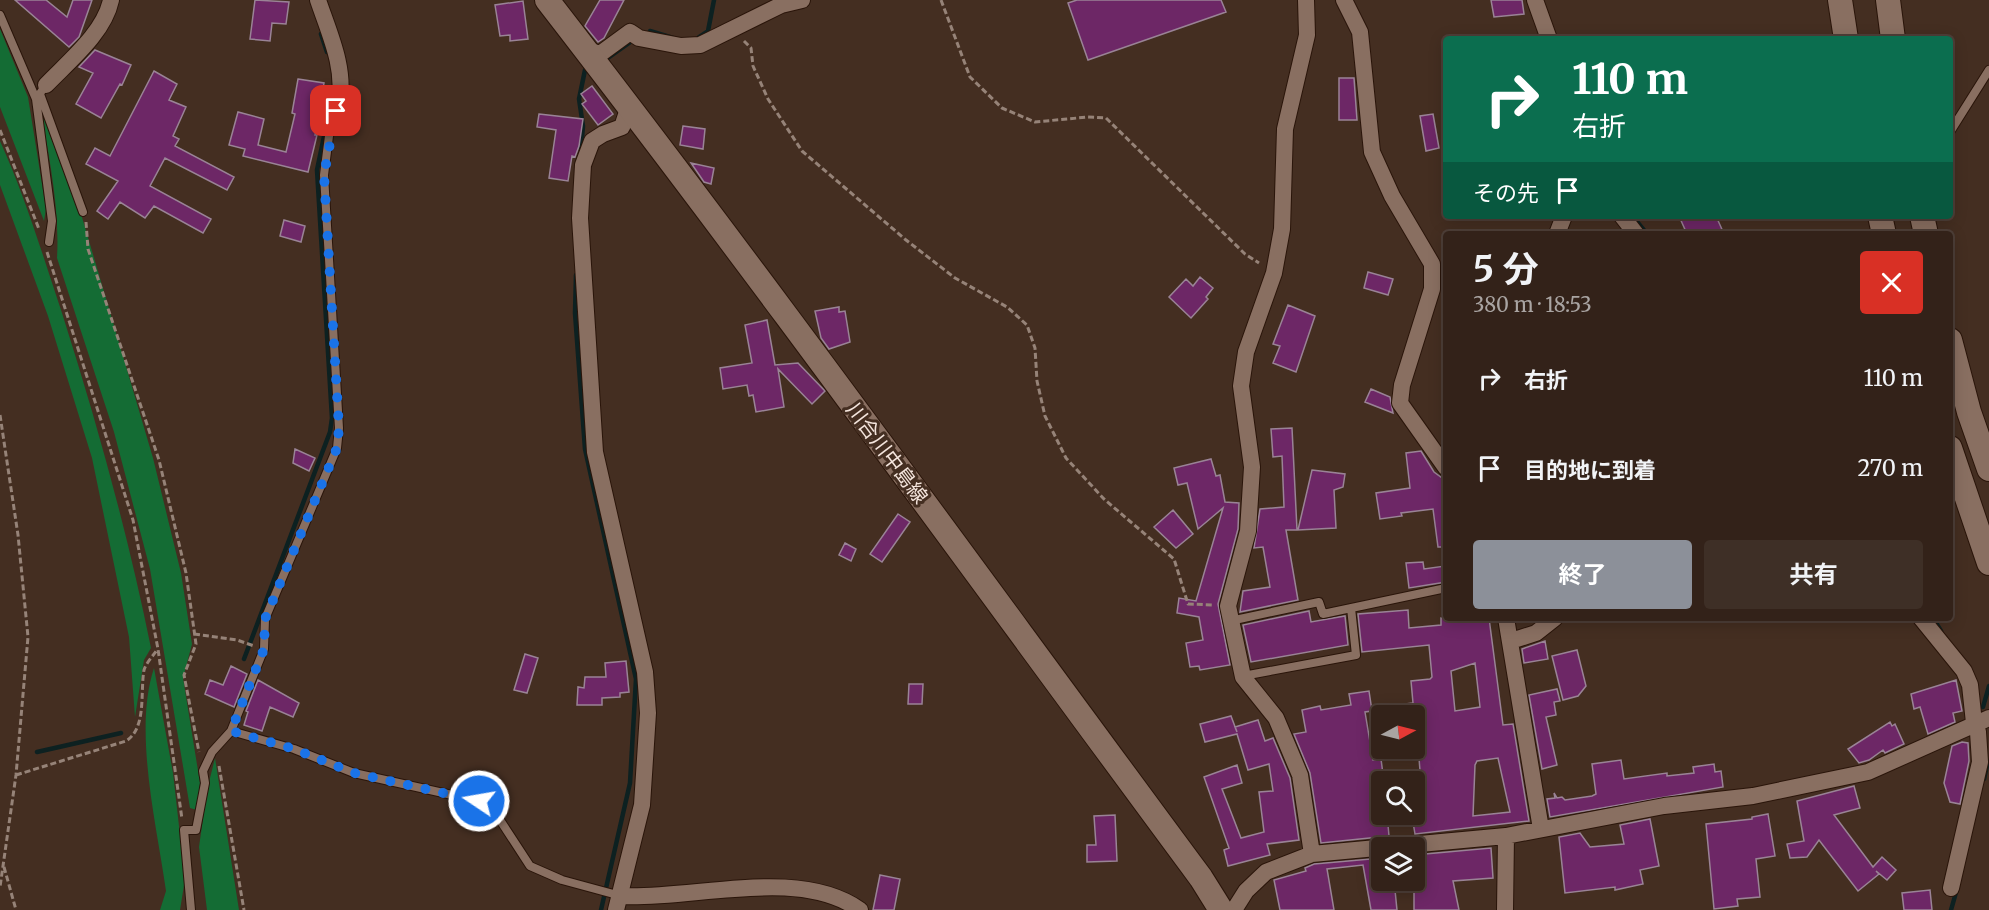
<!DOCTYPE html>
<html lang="ja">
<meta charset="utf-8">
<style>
:root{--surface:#332219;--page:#3e2f26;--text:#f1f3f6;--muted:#a9a4a2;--line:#4e3f38;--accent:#8c9099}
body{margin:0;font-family:Merriweather,"Noto Sans JP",serif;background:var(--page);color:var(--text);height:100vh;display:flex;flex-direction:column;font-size:22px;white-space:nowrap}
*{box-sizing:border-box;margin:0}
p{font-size:20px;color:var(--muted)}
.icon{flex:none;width:33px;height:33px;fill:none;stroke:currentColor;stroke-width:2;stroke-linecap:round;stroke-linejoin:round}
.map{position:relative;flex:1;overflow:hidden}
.drawer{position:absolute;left:1443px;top:231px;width:510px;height:390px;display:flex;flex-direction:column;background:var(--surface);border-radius:6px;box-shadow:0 3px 15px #0003,0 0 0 2px var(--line)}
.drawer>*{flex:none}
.top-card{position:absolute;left:1443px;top:36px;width:510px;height:183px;border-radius:6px;box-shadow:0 3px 15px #0003,0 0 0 2px var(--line);background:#0b6e4f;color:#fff;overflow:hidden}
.needle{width:39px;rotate:83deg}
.buttons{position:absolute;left:1371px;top:705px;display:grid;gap:12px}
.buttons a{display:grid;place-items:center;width:54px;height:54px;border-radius:6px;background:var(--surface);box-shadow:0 3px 15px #0003,0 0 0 2px var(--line);font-size:30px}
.pin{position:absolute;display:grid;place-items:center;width:51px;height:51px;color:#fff;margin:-26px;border-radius:12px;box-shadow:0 3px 9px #0006}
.me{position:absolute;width:66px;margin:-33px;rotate:282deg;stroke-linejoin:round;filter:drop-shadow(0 0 4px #0008)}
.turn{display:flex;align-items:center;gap:21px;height:126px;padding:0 30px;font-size:27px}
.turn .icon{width:78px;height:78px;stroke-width:2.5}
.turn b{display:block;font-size:42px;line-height:51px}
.then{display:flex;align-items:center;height:57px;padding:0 30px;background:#0003;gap:12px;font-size:22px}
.round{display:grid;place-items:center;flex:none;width:63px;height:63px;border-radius:6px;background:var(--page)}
.summary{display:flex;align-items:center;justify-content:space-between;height:102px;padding:0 30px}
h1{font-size:36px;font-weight:700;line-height:45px}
.action{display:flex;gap:12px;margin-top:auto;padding:12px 30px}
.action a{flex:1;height:69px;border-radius:6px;background:var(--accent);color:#fff;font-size:24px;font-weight:700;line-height:69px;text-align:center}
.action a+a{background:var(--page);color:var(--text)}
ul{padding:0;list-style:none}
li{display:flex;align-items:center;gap:18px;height:90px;padding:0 30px}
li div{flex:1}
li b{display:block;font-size:22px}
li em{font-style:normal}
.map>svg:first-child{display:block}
.green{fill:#146c34}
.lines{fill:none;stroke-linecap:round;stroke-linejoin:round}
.stream{stroke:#0d2121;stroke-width:4.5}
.building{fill:#6d2766;stroke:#9a8396;stroke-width:1.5;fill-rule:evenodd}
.lane-casing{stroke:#2a150a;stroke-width:10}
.street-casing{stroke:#2a150a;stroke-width:18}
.secondary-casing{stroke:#2a150a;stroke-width:26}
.path{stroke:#968378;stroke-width:3;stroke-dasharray:6 3;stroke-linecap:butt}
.lane{stroke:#896f61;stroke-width:8}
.street{stroke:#896f61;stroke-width:16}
.secondary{stroke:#896f61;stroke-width:24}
.route{stroke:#1a73e8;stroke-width:10;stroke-dasharray:0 18}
.labels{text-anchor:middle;stroke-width:6;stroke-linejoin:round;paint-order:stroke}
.street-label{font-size:20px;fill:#f4e5dd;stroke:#442e21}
</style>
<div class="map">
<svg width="1989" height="910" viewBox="0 0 1989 910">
<rect width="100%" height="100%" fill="#442e21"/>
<!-- green -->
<path class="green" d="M 0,29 L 28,97 L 46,209 L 44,221 L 0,107 Z
M 39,101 L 79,207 L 153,458 L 181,573 L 192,644 L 183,678 L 200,783 L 197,810 L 190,808 L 150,569 L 114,432 L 57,258 C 60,206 48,152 39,101 Z
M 0,141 C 25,196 43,256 62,313 C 97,423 128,534 151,648 L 144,660 L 135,717 L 129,637 L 92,458 L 48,316 L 0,185 Z
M 154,668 L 173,773 L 185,879 L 180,910 L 160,910 L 166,891 C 157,826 133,731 154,668 Z
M 215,758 L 239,910 L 207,910 L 199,847 L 207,790 Z"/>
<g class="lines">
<!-- stream -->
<path class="stream" d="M 650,31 L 673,38
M 321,34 L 327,52
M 699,37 L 708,31 L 714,0
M 605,60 L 629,43
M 581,150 L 583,126 L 579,99 L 585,70
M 1634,218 L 1647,234
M 576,275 L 575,313 L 585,449 L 636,679 L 630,783 L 601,910
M 1933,618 L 1941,631
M 244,659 L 330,432 L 332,418 L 317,170 L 332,98
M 1983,707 L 1989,686
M 37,752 L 121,733
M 1984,779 L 1988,761
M 1951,910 L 1957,889"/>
</g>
<!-- building -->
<path class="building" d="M 15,0 L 46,0 L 67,17 L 73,0 L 92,0 L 79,37 L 69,47 Z
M 255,0 L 289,2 L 286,24 L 272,23 L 270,41 L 250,39 Z
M 600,0 L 624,0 L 604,38 L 598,42 L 585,26 Z
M 1077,0 L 1221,0 L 1226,12 L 1088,60 L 1068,3 Z
M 1491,0 L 1522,0 L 1524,14 L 1494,17 Z
M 523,1 L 528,39 L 510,41 L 510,35 L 500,36 L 495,5 Z
M 95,50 L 131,65 L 122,85 L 120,84 L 101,118 L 76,104 L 93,73 L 79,67 Z
M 154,71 L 177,84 L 169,100 L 186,107 L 173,136 L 179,139 L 175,146 L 234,177 L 227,190 L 165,158 L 150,186 L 211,219 L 203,233 L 154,206 L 145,218 L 120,202 L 108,219 L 97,211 L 118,181 L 86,164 L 95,148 L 110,156 Z
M 1339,78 L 1354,78 L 1357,120 L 1339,120 Z
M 298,79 L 324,83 L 315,135 L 317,135 L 308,172 L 243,156 L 245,149 L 229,145 L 238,112 L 264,119 L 258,145 L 286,152 L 295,114 L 292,113 Z
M 592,86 L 613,114 L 598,125 L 582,104 L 586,101 L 581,94 Z
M 539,114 L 583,119 L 579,146 L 575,157 L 572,156 L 568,181 L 549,178 L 556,130 L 537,127 Z
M 1433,114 L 1439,148 L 1426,151 L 1420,116 Z
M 683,126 L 705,129 L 703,149 L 680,145 Z
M 691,163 L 714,168 L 711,184 L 704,182 Z
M 1679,216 L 1716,216 L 1724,234 L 1687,234 Z
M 284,220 L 305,226 L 301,242 L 280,236 Z
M 1368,272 L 1393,279 L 1388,295 L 1364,288 Z
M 1200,277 L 1213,288 L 1206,297 L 1208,299 L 1191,318 L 1169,297 L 1186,279 L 1193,286 Z
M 1288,305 L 1315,316 L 1296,372 L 1273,363 L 1280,346 L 1273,344 Z
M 839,307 L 839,312 L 845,311 L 850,342 L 829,349 L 821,338 L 815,311 Z
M 767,320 L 775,365 L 798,363 L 825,391 L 812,404 L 778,369 L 784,407 L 756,412 L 753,395 L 749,396 L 747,385 L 723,389 L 720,368 L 752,363 L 745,325 Z
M 1371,389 L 1390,397 L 1393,413 L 1365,402 Z
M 1292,428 L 1297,530 L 1286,530 L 1298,600 L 1240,612 L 1243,591 L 1270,587 L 1263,547 L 1254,548 L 1260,509 L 1284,507 L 1282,456 L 1273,457 L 1271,429 Z
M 295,449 L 315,458 L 309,471 L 293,463 Z
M 1421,451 L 1434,472 L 1442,478 L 1446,511 L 1446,547 L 1438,547 L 1433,509 L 1401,513 L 1402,516 L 1380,519 L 1376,493 L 1410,488 L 1406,453 Z
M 1211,459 L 1216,476 L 1220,475 L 1225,502 L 1239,503 L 1238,529 L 1218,604 L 1230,665 L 1200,670 L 1199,666 L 1190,667 L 1186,643 L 1203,640 L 1199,617 L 1177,613 L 1179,598 L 1196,601 L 1223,508 L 1198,529 L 1187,483 L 1178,485 L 1174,468 Z
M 1312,470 L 1345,474 L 1343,487 L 1334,490 L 1336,528 L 1298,530 Z
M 1173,510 L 1193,534 L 1176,548 L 1154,527 Z
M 898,514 L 910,522 L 882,562 L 870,554 Z
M 845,543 L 856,549 L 851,561 L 839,555 Z
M 1423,562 L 1424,569 L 1445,566 L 1446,582 L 1409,588 L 1406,563 Z
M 1408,610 L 1409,628 L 1441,625 L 1441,618 L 1489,618 L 1503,725 L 1513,724 L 1529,821 L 1415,834 L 1413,822 L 1424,821 L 1419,758 L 1414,759 L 1414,716 L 1383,716 L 1382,707 L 1413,703 L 1411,681 L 1430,679 L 1432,677 L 1429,645 L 1362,652 L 1358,614 ZM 1475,663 L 1480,707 L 1455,711 L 1451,671 ZM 1498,758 L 1510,812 L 1473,816 L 1475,765 L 1477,761 Z
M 1309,611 L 1311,622 L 1345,616 L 1348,645 L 1251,662 L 1243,625 Z
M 1545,641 L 1548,659 L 1524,663 L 1522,649 Z
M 1577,650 L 1586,686 L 1578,696 L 1563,700 L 1552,656 Z
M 525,654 L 538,658 L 527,693 L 514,690 Z
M 626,661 L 629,692 L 620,693 L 620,697 L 602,698 L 602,705 L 577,705 L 578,687 L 584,688 L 585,677 L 606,677 L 605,663 Z
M 231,666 L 247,674 L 234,707 L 205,694 L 210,680 L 223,685 Z
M 258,680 L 299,703 L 293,717 L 270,707 L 262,731 L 244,725 L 248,712 L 246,711 Z
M 1956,680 L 1962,711 L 1953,713 L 1955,722 L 1928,734 L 1920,707 L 1914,709 L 1911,694 Z
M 909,684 L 923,684 L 922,704 L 908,704 Z
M 1557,689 L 1560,701 L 1554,702 L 1556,715 L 1546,717 L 1557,765 L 1542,769 L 1529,695 Z
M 1369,691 L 1372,711 L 1365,712 L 1373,760 L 1381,759 L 1384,782 L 1382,782 L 1382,814 L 1387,814 L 1389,836 L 1321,843 L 1310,773 L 1294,734 L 1306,732 L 1302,710 L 1320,706 L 1321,710 L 1351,705 L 1349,694 Z
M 1231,716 L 1237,732 L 1235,727 L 1258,720 L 1265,741 L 1273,738 L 1290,778 L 1299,840 L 1267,844 L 1270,855 L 1228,866 L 1224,850 L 1229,848 L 1204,777 L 1237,765 L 1242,783 L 1222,789 L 1241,838 L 1264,832 L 1259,792 L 1273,791 L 1269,764 L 1248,770 L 1237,734 L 1205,742 L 1200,724 Z
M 1890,722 L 1892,726 L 1895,724 L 1904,744 L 1885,753 L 1883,750 L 1869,760 L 1859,763 L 1848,749 Z
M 1962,742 L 1968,743 L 1969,761 L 1960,804 L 1950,802 L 1944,783 L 1952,746 Z
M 1621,760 L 1624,779 L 1667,773 L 1667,776 L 1694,773 L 1693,767 L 1714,764 L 1715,772 L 1721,771 L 1723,787 L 1550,817 L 1547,799 L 1555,798 L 1554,793 L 1557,798 L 1562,797 L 1565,800 L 1592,796 L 1596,794 L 1592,764 Z
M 1854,786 L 1860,808 L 1834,815 L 1873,867 L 1882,857 L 1896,870 L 1887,880 L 1876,871 L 1879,874 L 1858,891 L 1819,840 L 1807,857 L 1790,858 L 1787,844 L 1804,841 L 1797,801 Z
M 1768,814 L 1775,856 L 1756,859 L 1760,897 L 1737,899 L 1738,906 L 1714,909 L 1706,824 L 1752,819 L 1752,817 Z
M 1115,815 L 1117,861 L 1087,862 L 1087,845 L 1096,845 L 1094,816 Z
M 1650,819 L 1659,866 L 1640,870 L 1643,884 L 1615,890 L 1615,887 L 1565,893 L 1559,837 L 1580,833 L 1590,847 L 1624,844 L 1620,825 Z
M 1491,848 L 1493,878 L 1453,881 L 1459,910 L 1414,910 L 1414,855 Z
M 1382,858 L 1382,880 L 1394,880 L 1397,910 L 1371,910 L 1363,865 L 1327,869 L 1334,910 L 1280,910 L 1274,880 L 1306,871 L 1305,868 L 1314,864 Z
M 880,875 L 900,879 L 894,910 L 873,910 Z
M 1930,890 L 1932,910 L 1904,910 L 1902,893 Z"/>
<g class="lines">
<!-- lane casing -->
<g class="lane-casing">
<path id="lane" d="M 0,15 L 36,99
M 46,85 L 36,99 L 52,221 L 49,242
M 40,94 L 83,212
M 1950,132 L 1989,70
M 1230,621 L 1319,602 L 1323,614 L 1446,588
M 1243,676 L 1356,655 L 1351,608
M 231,731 L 294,749 L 354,773 L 479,801 L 500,820 L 530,866 L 562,880 L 621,896
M 191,910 L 184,830 L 196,830 L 205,783 L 203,771 L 212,752 L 231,731 L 264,649 L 265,619 L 337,448 L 339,428 L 324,175 L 329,136 L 339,103"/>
</g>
<!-- street casing -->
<g class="street-casing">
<path id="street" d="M 318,0 C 329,33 346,68 339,103
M 1306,0 L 1307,35 L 1285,129 L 1282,229 L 1274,273 L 1246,352 L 1241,386 L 1252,467 L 1248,531 L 1228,606 L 1243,677 L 1276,718 L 1300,775 L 1312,854
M 1344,0 L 1360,32 L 1372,152 L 1392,196 L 1432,264 L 1432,289 L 1402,385 L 1400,403 L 1446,468
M 1535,0 L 1549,39
M 585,49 L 600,54 L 630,32 L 639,38 L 681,46 L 700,45 L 781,5 L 802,0
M 46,85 C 69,61 104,33 111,0
M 1622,216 L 1636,234
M 1557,234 L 1564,216
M 1506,618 L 1541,829
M 1921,618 L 1964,671 L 1970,685 L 1974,723 L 1978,732 L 1980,762 L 1951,888
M 1511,641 L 1536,633 L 1555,618
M 621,896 C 693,900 798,866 860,910
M 616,910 L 642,805 L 648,713 L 645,672 L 595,452 L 580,218 L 583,165 L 592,141 L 603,134 L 622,127 L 629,106
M 1234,910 L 1246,891 L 1266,872 L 1312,854 L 1506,836 L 1664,806 L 1753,796 L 1868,772 L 1989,718
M 1505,910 L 1506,836"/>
</g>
<!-- secondary casing -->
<g class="secondary-casing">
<path id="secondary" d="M 547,0 C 771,289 984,585 1201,878 L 1221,910
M 1840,0 L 1846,39
M 1888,0 L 1893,39
M 1880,216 L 1884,234
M 1922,216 L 1926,234
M 1950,340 L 1969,412 L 1989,469
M 1950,448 L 1989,563"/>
</g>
<!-- path -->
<path class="path" d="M 941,0 L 970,77 L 1002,108 L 1035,122 L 1088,117 L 1106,118 L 1245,254 L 1259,263
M 744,41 L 751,48 L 753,66 L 768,99 L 802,151 L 906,240 L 955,278 L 1007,307 L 1027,325 L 1035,348 L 1037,381 L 1045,416 L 1066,458 L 1104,499 L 1174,559 L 1188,604 L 1214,605
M 0,130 L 39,229
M 86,222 L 88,249 L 159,460 L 186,573 L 196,644 L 184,675 L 199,752
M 47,252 L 133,520 L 158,649 L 182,819
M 0,415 L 18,535 L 28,637 L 16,775 L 0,887
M 194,634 L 237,640 L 254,646
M 219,766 L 244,910
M 16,775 L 126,741 C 147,728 140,692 144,670 C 146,663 153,656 157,650
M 4,867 L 16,910"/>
<!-- lane -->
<use href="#lane" class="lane"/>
<!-- street -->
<use href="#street" class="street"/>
<!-- secondary -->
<use href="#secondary" class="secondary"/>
</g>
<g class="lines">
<!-- route -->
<path class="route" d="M 336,111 L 324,175 L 339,428 L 337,448 L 265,619 L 264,649 L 231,731 L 294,749 L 354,773 L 479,801"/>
</g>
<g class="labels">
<!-- street labels -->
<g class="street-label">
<text transform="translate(887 453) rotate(53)" y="7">川合川中島線</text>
</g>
</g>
</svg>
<div class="buttons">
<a><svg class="needle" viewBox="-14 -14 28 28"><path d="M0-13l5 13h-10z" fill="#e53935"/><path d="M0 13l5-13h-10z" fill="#a9a4a2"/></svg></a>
<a><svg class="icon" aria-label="search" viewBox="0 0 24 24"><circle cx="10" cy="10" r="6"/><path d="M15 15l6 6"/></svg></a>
<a><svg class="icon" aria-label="layers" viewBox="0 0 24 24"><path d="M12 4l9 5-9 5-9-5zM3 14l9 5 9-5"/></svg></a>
</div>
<div class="pin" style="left:336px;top:111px;background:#d93025"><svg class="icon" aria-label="arrive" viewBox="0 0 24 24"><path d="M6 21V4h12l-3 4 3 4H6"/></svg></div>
<svg class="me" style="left:479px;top:801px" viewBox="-20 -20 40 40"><circle r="17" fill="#1a73e8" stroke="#fff" stroke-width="3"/><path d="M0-11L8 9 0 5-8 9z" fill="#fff"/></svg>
<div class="top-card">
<div class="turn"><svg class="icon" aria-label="right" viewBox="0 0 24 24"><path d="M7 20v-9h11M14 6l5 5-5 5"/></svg><div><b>110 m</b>右折</div></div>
<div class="then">その先<svg class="icon" aria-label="arrive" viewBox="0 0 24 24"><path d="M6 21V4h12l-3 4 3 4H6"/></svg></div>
</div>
<section class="drawer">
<div class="summary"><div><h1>5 分</h1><p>380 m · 18:53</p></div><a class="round" style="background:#d93025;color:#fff"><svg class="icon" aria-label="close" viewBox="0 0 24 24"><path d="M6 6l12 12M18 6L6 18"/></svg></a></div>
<ul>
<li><svg class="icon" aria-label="right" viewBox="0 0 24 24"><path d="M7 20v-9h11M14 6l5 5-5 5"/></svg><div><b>右折</b></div><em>110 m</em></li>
<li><svg class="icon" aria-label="arrive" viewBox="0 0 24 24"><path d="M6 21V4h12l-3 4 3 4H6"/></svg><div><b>目的地に到着</b></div><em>270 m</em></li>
</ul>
<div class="action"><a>終了</a><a>共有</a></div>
</section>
</div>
